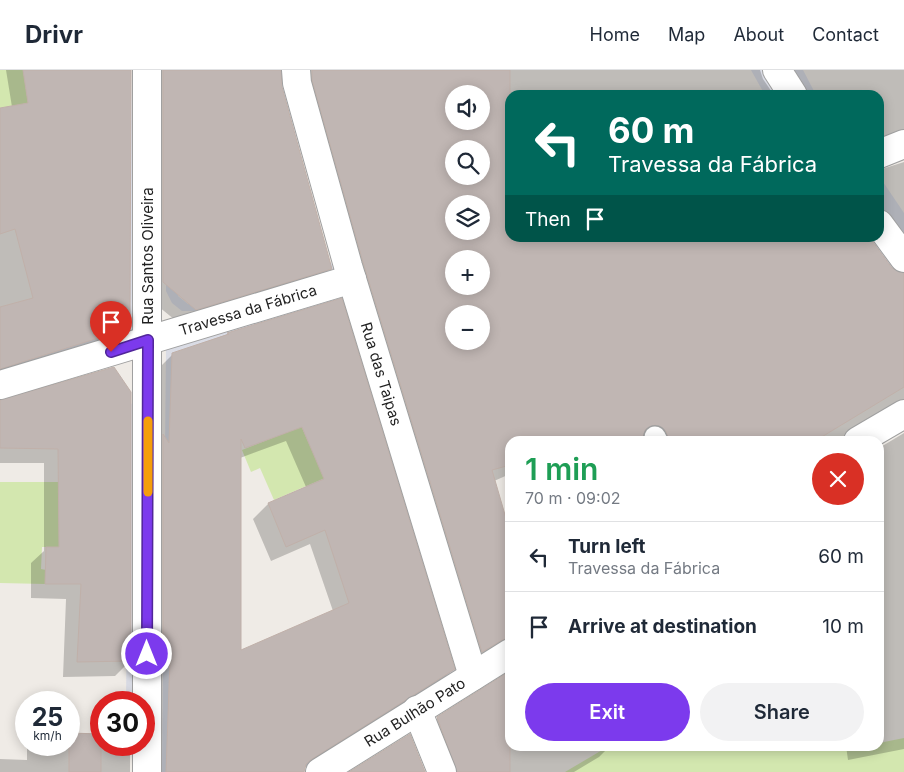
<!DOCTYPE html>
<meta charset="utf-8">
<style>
:root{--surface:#fff;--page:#f2f2f3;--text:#1f2937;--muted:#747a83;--line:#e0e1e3;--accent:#7c3aed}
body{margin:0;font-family:Inter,sans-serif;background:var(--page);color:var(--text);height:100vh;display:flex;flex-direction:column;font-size:19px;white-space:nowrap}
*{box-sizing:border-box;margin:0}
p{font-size:16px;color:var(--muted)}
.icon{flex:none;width:28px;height:28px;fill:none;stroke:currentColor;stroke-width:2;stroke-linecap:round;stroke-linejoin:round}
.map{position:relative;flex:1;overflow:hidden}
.panel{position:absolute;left:505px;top:366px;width:379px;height:315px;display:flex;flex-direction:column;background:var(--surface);border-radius:15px;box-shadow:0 2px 12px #0003}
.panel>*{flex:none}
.banner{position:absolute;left:505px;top:20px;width:379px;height:152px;border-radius:15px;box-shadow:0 2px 12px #0003;background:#00695c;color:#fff;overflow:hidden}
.buttons{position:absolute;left:445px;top:15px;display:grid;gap:10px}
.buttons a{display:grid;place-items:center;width:45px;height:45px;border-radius:50%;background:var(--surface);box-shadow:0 2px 12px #0003;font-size:25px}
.speed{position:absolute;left:15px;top:621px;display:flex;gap:10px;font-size:25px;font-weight:700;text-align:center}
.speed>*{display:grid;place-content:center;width:65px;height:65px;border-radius:50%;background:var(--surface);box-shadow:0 2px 12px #0003;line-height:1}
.speed small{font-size:12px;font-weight:400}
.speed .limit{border:8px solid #d22;background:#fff;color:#111}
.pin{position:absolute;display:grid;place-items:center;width:42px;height:42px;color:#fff;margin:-51px -21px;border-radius:50% 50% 50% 0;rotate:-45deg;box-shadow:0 0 5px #0007}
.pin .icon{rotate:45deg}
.me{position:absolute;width:55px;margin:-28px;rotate:0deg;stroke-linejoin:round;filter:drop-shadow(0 0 4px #0008)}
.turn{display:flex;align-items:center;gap:18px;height:105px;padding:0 20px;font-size:22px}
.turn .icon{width:65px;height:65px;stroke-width:2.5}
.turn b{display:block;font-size:35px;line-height:42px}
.then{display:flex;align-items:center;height:48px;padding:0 20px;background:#0003;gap:10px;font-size:19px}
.round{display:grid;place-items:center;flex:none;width:52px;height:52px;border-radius:26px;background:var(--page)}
.summary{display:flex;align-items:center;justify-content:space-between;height:85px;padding:0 20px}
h1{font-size:30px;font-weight:600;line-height:38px;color:#1e9e55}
.cta{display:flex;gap:10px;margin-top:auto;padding:10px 20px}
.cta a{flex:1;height:58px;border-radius:30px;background:var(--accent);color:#fff;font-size:20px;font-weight:600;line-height:58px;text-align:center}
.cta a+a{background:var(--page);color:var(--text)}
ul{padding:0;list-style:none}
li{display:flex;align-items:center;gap:15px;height:70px;padding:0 20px;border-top:1px solid var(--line)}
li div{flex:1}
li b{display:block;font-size:19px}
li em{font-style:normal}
header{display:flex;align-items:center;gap:30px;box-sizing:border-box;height:70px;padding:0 25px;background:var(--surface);border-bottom:1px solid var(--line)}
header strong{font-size:24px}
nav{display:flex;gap:28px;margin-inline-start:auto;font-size:18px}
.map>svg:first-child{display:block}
.grass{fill:#d3e7af}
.plaza{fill:#dadce5}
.shadow{fill:#0003;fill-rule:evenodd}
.building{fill:#c0b6b3;stroke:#c0b0a9;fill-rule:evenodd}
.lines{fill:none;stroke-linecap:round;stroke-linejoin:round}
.lane-casing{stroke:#a0a0a0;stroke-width:24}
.street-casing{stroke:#a0a0a0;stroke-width:30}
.lane{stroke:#fff;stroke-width:21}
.street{stroke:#fff;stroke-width:28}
.route-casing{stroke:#51269a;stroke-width:12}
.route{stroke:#7c3aed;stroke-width:9}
.slow{stroke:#f59e0b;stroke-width:9}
.labels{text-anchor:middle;stroke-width:4;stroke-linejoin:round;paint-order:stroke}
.street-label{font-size:15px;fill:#1f1f1f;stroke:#fff}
</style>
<header>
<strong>Drivr</strong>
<nav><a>Home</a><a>Map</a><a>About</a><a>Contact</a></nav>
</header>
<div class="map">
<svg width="904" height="702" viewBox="0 0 904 702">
<rect width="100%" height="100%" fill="#efebe6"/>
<!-- grass -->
<path class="grass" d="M 0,0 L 23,0 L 28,33 L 0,38 Z
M 279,305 L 309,374 L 327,407 L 274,430 L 260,398 L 251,402 L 242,380 L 285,363 Z
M 0,412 L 59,412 L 62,477 L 42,477 L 41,499 L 46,500 L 45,514 L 0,513 Z
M 904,668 L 904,702 L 565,702 L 609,676 L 879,676 L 879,673 Z"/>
<!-- plaza -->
<path class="plaza" d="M 132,0 L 138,0 L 134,261 L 0,302 L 0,298 L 130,108 Z
M 169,0 L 178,226 L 188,234 L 199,235 L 333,193 L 281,14 L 280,0 L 284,0 L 336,199 L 195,241 L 182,241 L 172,233 L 166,221 Z
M 751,0 L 803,0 L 816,25 L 765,25 Z
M 879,106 L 904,143 L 904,225 L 862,168 L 879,168 Z
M 345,224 L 462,595 L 459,602 L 297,702 L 285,702 L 458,595 L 422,497 L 379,344 L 343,229 L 172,283 L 168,702 L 162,702 L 166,278 Z
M 136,333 L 133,632 L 126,632 L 129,334 Z"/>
<!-- shadow -->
<path class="shadow" d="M 6,0 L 130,0 L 129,258 L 113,273 L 0,308 L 0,39 L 12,37 Z
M 136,0 L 281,0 L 280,14 L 331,198 L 316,213 L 180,254 L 148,228 Z
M 285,0 L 760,0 L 763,9 L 774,25 L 510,25 L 510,168 L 870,168 L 904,227 L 904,355 L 880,345 L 841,371 L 510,371 L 510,404 L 494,411 L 510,463 L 510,594 L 467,596 ZM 454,24 L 481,24 L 481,51 L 454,51 ZM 454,79 L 481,79 L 481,106 L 454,106 ZM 392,131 L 481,134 L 481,161 L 412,193 ZM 454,189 L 481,189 L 481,216 L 454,216 ZM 454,244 L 481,244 L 481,271 L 454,271 Z
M 765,0 L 904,0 L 904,84 L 879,77 L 879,25 L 787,25 Z
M 904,92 L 904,199 L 879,165 L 879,100 Z
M 341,230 L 453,599 L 438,614 L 304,698 L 303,702 L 148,702 L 158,299 L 173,284 L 228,264 ZM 286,371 L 306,417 L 268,434 L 253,449 L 271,491 L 310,474 L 333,541 L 240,582 L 240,388 Z
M 113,299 L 130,591 L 115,606 L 63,607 L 66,529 L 31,528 L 31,493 L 44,481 L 44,393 L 0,393 L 0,331 Z
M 904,363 L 904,679 L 848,690 L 846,676 L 879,676 L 879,378 Z
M 510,603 L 510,676 L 610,676 L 599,687 L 574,702 L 438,702 L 423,663 L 438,648 Z
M 69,664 L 101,665 L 101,675 L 130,675 L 130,702 L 0,702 L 0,689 L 27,690 L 27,678 L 30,675 L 69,675 Z
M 801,676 L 814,676 L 802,679 Z"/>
<!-- building -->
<path class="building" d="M 23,0 L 131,0 L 130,258 L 0,299 L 0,237 L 33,228 L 15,159 L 0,164 L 0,38 L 28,33 Z
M 163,0 L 281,0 L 282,17 L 332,199 L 196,240 L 163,212 Z
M 312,0 L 510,0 L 510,168 L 870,168 L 892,198 L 904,203 L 904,317 L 815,371 L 669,371 L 666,361 L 655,355 L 645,360 L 643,371 L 510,371 L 510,395 L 492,400 L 510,462 L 510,567 L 502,570 L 482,582 L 363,192 L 312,10 ZM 454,24 L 481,24 L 481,51 L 454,51 ZM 454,79 L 481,79 L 481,106 L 454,106 ZM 454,134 L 481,134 L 481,161 L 454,161 ZM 454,189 L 481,189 L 481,216 L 454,216 ZM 454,244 L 481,244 L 481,271 L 454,271 Z
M 342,228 L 455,599 L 312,689 L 306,694 L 304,702 L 166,702 L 170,591 L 163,591 L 163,364 L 169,373 L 172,283 L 229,264 L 227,263 ZM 302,357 L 324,409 L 268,433 L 286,477 L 325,460 L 349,533 L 241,580 L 241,369 L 245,378 Z
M 114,297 L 131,322 L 131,591 L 77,592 L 81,514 L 45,514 L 46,477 L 59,477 L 58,379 L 0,378 L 0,330 Z
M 510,601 L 510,702 L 457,702 L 437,647 Z
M 69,663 L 101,664 L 101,702 L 69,702 Z
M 410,664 L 425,702 L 349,702 Z"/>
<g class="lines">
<!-- lane casing -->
<g class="lane-casing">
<path id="lane" d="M 655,367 L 657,371"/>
</g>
<!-- street casing -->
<g class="street-casing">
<g id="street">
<path id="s1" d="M 296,0 L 297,13 L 348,196 L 473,606"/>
<path d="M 777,0 L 793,25"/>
<path d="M 879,84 L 904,74"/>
<path d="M 879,154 L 904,188"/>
<path id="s2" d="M 0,315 L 352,209"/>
<path d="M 858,371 L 904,344"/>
<path d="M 417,640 L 442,702"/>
<path d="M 147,702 L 147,0"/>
<path id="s3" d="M 320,702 L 510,583"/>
</g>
</g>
<!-- lane -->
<use href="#lane" class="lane"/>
<!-- street -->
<use href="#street" class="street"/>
</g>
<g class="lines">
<!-- route casing -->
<g class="route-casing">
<path id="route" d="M 111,282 L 148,270 L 147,584"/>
</g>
<!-- route -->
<use href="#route" class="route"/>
<!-- slow -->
<path class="slow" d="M 148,422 L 148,351"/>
</g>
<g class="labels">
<!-- street labels -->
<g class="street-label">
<text transform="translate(148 186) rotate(-90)" y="5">Rua Santos Oliveira</text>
<text dy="5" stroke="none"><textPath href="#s2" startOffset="259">Travessa da Fábrica</textPath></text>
<text dy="5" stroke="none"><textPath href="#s1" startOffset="316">Rua das Taipas</textPath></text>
<text dy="5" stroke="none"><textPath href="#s3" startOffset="112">Rua Bulhão Pato</textPath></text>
</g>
</g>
</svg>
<div class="buttons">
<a><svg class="icon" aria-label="sound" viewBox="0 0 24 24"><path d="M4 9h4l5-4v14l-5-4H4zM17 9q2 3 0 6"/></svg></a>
<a><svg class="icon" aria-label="search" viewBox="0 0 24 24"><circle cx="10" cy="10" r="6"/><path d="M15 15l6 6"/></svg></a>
<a><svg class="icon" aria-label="layers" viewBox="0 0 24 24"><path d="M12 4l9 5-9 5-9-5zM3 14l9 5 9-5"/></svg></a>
<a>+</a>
<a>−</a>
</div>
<div class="speed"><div>25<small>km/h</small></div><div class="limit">30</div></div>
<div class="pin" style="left:111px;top:282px;background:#d93025"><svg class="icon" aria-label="arrive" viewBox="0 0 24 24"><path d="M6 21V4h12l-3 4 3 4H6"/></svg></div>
<svg class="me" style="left:147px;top:584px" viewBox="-20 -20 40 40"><circle r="17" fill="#7c3aed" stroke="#fff" stroke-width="3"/><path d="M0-11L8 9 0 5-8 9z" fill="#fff"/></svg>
<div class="banner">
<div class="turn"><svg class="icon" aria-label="left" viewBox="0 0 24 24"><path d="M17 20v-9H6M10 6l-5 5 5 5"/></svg><div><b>60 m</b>Travessa da Fábrica</div></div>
<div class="then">Then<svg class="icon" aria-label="arrive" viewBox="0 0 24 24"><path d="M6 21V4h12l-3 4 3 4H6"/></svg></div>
</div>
<section class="panel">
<div class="summary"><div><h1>1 min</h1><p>70 m · 09:02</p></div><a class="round" style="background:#d93025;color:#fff"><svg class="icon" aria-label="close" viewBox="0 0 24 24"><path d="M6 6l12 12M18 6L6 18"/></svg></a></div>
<ul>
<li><svg class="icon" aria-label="left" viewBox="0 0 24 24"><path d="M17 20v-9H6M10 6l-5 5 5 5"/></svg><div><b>Turn left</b><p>Travessa da Fábrica</p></div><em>60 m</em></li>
<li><svg class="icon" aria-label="arrive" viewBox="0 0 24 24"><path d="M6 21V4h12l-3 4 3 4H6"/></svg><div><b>Arrive at destination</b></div><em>10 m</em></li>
</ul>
<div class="cta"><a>Exit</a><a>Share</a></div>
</section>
</div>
